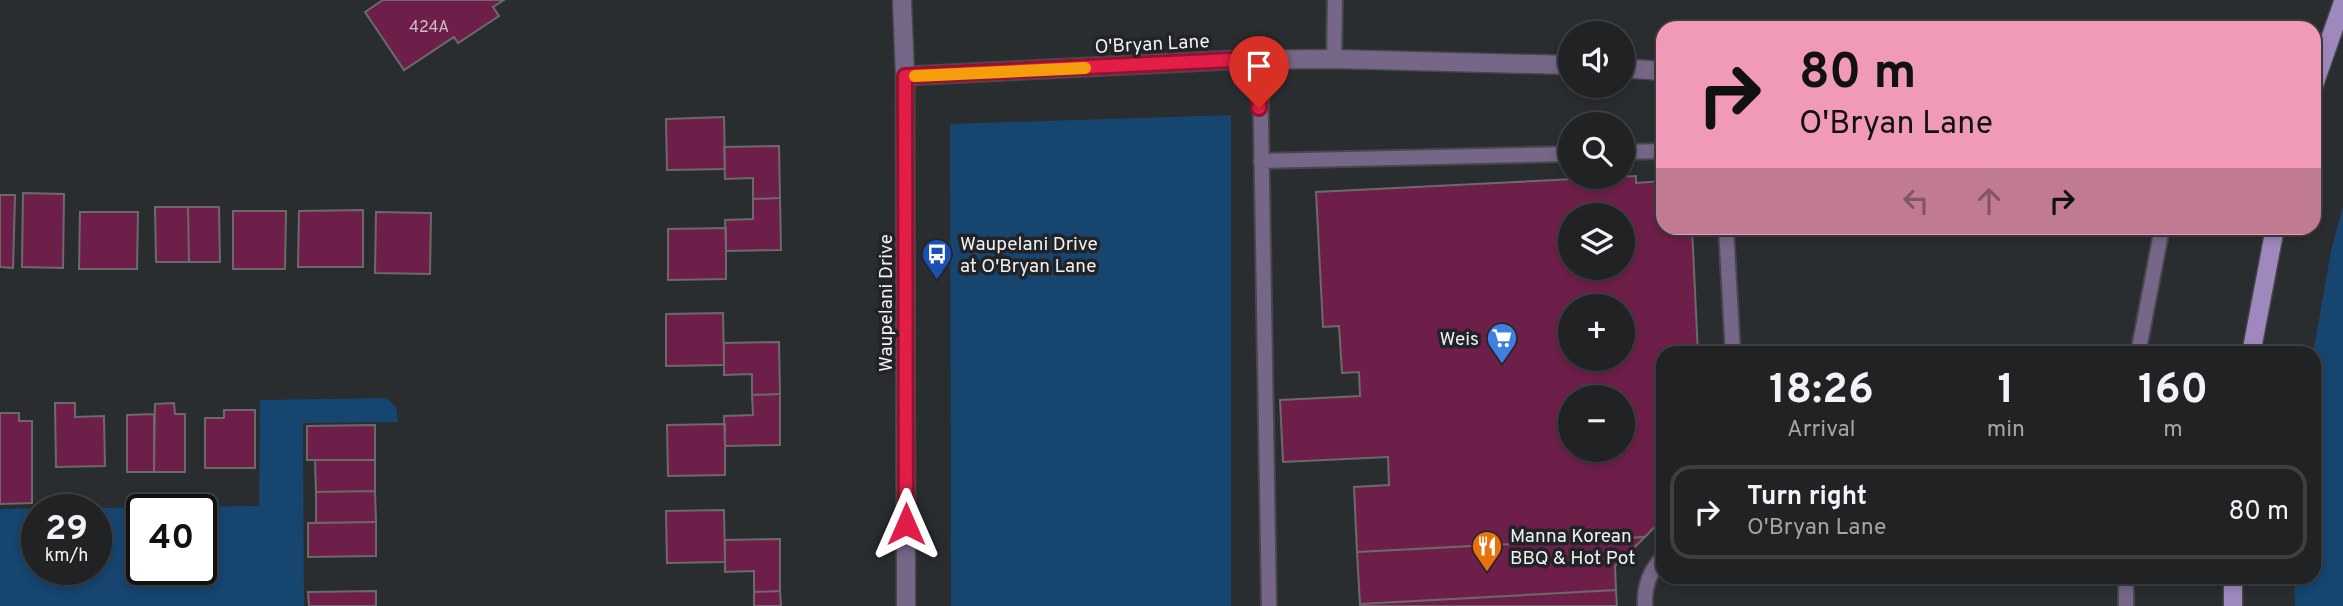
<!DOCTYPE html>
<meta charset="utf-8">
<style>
:root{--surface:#202224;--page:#282a2c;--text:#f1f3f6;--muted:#a2a4a6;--line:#3d3f41}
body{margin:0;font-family:Overpass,sans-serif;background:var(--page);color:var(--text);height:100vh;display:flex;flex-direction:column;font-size:26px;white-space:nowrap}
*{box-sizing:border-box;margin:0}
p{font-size:23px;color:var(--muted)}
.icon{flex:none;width:38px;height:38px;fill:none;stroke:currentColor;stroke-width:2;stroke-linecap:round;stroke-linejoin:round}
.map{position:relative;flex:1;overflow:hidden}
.sheet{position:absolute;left:1656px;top:346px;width:665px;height:238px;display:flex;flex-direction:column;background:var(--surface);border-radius:21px;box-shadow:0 4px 10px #0003,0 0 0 2px var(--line)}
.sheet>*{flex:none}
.guide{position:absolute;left:1656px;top:21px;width:665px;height:214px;border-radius:21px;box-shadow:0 4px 10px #0003,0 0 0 2px var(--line);background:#f09ab7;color:#111;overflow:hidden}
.buttons{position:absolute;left:1558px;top:21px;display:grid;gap:14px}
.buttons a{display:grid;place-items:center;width:77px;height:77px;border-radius:50%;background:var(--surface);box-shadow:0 4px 10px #0003,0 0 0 2px var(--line);font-size:35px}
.speed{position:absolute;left:21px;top:494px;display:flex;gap:14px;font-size:35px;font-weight:700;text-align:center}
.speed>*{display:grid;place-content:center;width:91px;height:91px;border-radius:50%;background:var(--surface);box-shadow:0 4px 10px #0003,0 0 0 2px var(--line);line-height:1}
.speed small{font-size:18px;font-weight:400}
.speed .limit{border:4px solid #111;border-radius:10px;background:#fff;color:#111}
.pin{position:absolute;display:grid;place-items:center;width:60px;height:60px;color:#fff;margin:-72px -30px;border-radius:50% 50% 50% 0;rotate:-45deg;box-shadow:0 0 7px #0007}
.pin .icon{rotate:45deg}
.me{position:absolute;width:77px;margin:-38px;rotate:0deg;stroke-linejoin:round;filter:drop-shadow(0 0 5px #0008)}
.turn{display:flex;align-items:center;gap:24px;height:147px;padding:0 28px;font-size:32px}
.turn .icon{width:91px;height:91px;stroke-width:2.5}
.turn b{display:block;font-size:49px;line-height:60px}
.lanes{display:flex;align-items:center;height:66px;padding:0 28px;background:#0003;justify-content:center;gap:35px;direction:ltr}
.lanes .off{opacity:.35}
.eta{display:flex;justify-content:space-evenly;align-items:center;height:119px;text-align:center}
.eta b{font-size:42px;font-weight:700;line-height:49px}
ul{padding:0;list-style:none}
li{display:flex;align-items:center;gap:21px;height:94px;margin:0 14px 10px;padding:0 14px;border:4px solid var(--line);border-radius:21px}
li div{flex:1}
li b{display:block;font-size:26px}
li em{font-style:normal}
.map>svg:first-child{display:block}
.green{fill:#16456f;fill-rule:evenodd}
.building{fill:#6e1f49;stroke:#6d696b;stroke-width:2;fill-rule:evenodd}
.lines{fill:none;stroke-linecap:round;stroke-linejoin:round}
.service-casing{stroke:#46484b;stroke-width:18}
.minor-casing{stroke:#46484b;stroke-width:21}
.tertiary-casing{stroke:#46484b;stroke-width:21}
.secondary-casing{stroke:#46484b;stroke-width:21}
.service{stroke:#766789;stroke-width:14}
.minor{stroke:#766789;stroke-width:18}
.tertiary{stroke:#766789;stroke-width:18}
.secondary{stroke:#9f88be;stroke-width:18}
.route-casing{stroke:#92132f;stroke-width:18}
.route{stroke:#e11d48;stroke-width:12}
.slow{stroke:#f59e0b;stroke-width:12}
.labels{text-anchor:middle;stroke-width:7;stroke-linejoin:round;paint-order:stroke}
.number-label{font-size:16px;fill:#d0bcc8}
.street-label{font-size:19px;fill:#f0f1f3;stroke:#212326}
.poi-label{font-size:19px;fill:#f0f1f3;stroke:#212326;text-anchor:start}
</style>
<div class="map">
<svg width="2343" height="606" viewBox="0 0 2343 606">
<rect width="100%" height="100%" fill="#2a2d30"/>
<!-- green -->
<path class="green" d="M 1231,115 L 1231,606 L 951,606 L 950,124 Z
M 2343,206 L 2343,606 L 2295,606 L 2294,578 L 2314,578 L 2313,353 L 2331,251 Z
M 386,398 L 396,407 L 398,422 L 303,423 L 304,606 L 0,606 L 0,509 L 259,506 L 260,400 ZM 37,509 L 96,509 L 96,569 L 37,569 ZM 142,509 L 201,509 L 201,569 L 142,569 Z"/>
<!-- building -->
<path class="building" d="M 383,0 L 504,0 L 493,7 L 499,16 L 458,43 L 454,37 L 404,70 L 365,12 Z
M 724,117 L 725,169 L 667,170 L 666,119 Z
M 779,146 L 780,198 L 753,199 L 753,178 L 725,179 L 724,147 Z
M 1636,176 L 1636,183 L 1662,181 L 1662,228 L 1692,228 L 1698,354 L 1662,354 L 1662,519 L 1645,537 L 1357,552 L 1354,487 L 1389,485 L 1388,457 L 1283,462 L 1280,400 L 1360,396 L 1359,372 L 1342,373 L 1339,326 L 1323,327 L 1316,192 ZM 1570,215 L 1622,215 L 1622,268 L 1570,268 ZM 1570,306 L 1622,306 L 1622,359 L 1570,359 ZM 1570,397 L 1622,397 L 1622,450 L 1570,450 Z
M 23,193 L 64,194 L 63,268 L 22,267 Z
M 0,195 L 15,195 L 13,268 L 0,267 Z
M 780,198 L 781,250 L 726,251 L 725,220 L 753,219 L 753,199 Z
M 155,207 L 188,207 L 189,262 L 156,262 Z
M 188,207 L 219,207 L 220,262 L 189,262 Z
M 363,210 L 363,267 L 298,267 L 299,211 Z
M 233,211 L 286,211 L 285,269 L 233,269 Z
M 80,212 L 138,212 L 137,269 L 79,269 Z
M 376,212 L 431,213 L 430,274 L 375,273 Z
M 726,228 L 726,279 L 668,280 L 668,229 Z
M 723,313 L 724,365 L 666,366 L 666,314 Z
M 779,342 L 780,394 L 752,395 L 752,374 L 724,375 L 724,343 Z
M 780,394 L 780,445 L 725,446 L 724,416 L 753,415 L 752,395 Z
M 55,403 L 75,403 L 75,417 L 104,416 L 105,466 L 56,467 Z
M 174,403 L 175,414 L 185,414 L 185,472 L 154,472 L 155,404 Z
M 224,410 L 255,410 L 255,468 L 205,468 L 205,418 L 224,418 Z
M 0,413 L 19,413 L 19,421 L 32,421 L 32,503 L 0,504 Z
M 154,414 L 154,472 L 127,472 L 127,415 Z
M 725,424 L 725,475 L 668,476 L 667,425 Z
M 375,425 L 375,460 L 307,460 L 307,426 Z
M 315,460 L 375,460 L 375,491 L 316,492 Z
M 375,491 L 376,522 L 316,523 L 316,492 Z
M 724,510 L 725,562 L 667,563 L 666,511 Z
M 376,522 L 376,556 L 308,557 L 308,523 Z
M 1645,537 L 1615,566 L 1616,590 L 1360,604 L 1357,552 Z
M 780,539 L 780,591 L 754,592 L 754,571 L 725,572 L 725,540 Z
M 1616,590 L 1617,606 L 1360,606 L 1360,604 Z
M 376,591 L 376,606 L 309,606 L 308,592 Z
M 780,591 L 781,606 L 754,606 L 754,592 Z"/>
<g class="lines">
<!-- service casing -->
<g class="service-casing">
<path id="service" d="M 1334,59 L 1335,0
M 1260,61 L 1269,606
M 1622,152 L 1662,151
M 1261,161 L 1570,154
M 1726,228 L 1733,354
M 2138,354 L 2162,228
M 2126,578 L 2126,606
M 1645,606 C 1644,587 1649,572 1662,558"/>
</g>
<!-- minor casing -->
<g class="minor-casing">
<path id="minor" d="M 1622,68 L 1662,71
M 905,76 L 1231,60 L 1334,59 L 1570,65"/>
</g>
<!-- tertiary casing -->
<g class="tertiary-casing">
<path id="tertiary" d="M 902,0 L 905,76 L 906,606"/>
</g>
<!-- secondary casing -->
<g class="secondary-casing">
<path id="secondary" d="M 2314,85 L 2343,2
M 2251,354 L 2275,228
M 2233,578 L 2233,606"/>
</g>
<!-- service -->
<use href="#service" class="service"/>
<!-- minor -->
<use href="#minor" class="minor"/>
<!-- tertiary -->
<use href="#tertiary" class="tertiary"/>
<!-- secondary -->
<use href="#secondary" class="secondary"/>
</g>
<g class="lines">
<!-- route casing -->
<g class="route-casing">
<path id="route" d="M 906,524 L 905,76 L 1231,60 L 1260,61 L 1259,108"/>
</g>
<!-- route -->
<use href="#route" class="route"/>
<!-- slow -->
<path class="slow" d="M 915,76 L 1085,68"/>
</g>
<!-- icons -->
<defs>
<g id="bus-pin" transform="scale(1.575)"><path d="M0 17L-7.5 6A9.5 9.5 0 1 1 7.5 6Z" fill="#1a4fb4" stroke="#212326"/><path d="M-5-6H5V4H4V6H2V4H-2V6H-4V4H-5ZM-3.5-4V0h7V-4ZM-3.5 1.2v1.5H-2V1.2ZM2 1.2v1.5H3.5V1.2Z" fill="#fff"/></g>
<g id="supermarket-pin" transform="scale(1.575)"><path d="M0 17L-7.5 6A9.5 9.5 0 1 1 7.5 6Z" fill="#3f7fe0" stroke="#212326"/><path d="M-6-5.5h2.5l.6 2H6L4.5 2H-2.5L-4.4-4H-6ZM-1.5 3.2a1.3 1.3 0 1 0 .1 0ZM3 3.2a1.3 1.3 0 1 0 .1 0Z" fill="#fff"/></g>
<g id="restaurant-pin" transform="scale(1.575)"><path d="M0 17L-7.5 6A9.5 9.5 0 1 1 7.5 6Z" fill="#e8710a" stroke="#212326"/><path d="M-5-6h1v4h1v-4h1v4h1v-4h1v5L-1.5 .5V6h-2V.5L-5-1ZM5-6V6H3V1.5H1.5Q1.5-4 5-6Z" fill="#fff"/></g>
</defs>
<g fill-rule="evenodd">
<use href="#bus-pin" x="937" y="254"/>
<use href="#supermarket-pin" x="1502" y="338"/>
<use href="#restaurant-pin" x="1487" y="546"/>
</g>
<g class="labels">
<!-- number labels -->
<g class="number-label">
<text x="429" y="32">424A</text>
</g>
<!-- street labels -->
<g class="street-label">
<text transform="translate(1152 43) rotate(-3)" y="7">O'Bryan Lane</text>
<text transform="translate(885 303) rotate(-90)" y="7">Waupelani Drive</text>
</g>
<!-- poi labels -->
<g class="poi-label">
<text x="960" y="250">Waupelani Drive<tspan x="960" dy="22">at O'Bryan Lane</tspan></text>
<text x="1479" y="345" text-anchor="end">Weis</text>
<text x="1510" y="542">Manna Korean<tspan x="1510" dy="22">BBQ &amp; Hot Pot</tspan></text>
</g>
</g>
</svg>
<div class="buttons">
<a><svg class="icon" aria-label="sound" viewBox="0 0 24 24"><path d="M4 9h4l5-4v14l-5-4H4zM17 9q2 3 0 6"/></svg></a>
<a><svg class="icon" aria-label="search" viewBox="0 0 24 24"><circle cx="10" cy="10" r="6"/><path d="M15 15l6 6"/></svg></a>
<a><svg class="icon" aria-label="layers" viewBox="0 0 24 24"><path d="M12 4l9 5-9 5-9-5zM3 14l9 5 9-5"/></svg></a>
<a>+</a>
<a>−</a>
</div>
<div class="speed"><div>29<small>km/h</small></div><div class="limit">40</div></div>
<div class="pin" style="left:1259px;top:108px;background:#d93025"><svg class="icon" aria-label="arrive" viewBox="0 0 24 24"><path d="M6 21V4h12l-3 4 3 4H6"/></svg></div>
<svg class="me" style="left:906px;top:524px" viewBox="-20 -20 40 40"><path d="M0-17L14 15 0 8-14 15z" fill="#e11d48" stroke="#fff" stroke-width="4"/></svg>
<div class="guide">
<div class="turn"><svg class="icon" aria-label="right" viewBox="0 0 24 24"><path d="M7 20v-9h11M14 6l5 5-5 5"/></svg><div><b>80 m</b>O'Bryan Lane</div></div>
<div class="lanes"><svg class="icon off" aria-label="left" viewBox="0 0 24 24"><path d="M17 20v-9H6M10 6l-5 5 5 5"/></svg><svg class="icon off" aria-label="ahead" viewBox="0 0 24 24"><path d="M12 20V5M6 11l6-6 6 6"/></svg><svg class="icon" aria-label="right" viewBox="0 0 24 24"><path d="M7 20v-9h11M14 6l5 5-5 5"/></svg></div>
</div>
<section class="sheet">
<div class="eta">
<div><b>18:26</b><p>Arrival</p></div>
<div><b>1</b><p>min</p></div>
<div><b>160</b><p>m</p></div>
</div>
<ul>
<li><svg class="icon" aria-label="right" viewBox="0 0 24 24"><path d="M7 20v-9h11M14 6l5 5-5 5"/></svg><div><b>Turn right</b><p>O'Bryan Lane</p></div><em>80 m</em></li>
</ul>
</section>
</div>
